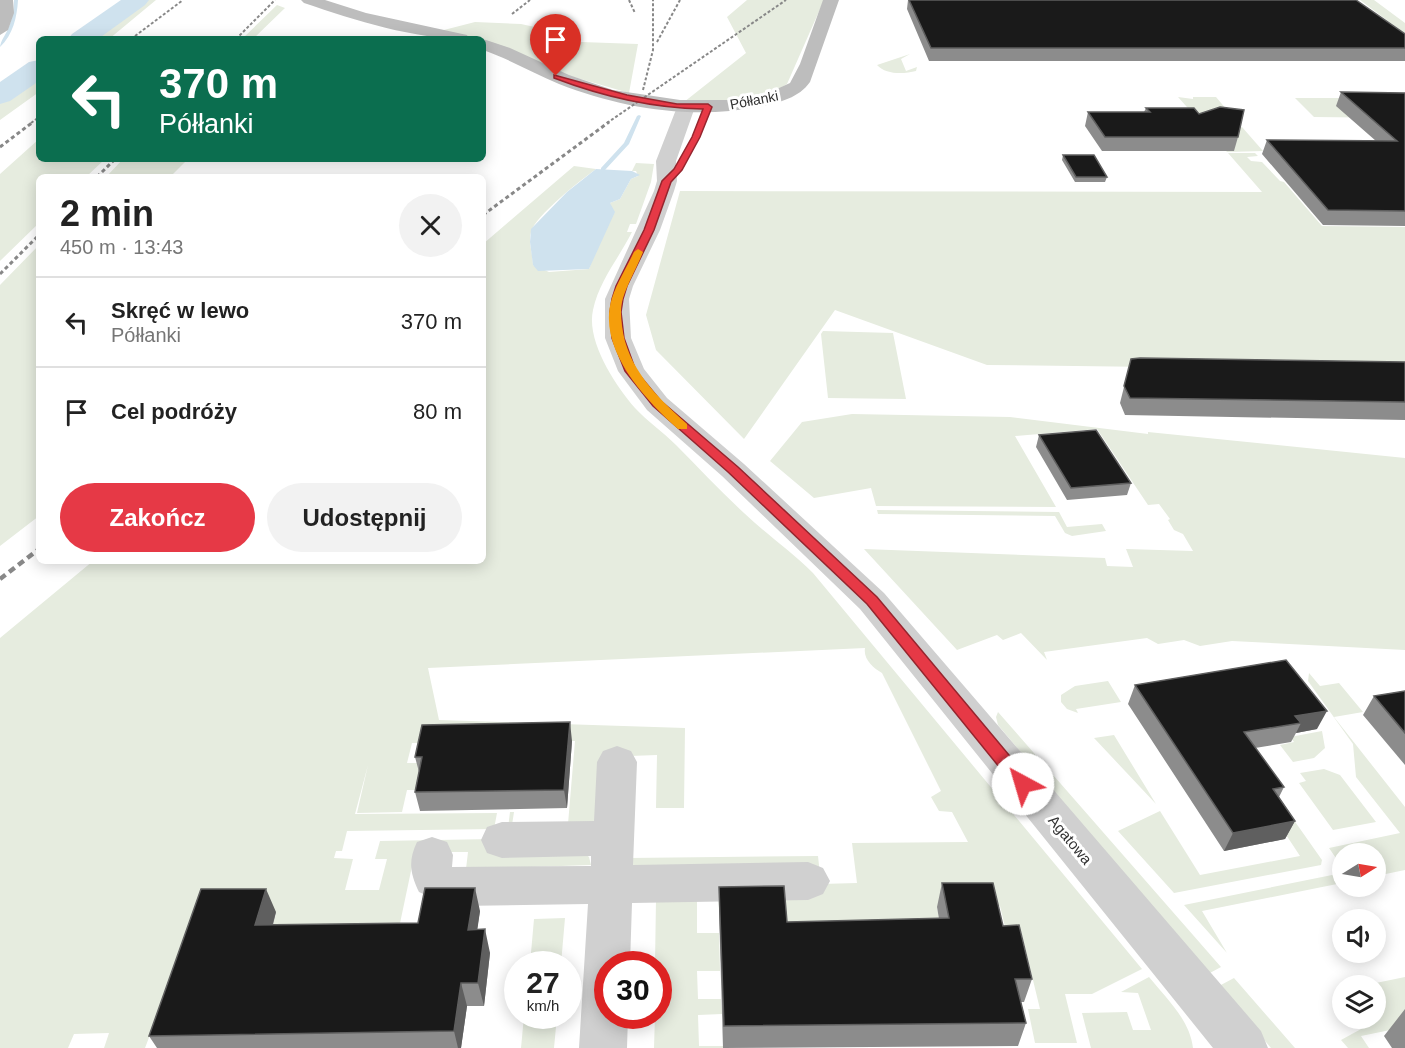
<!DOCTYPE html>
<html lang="pl">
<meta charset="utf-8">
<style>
:root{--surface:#fff;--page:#f2f2f2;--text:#222;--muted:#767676;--line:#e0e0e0;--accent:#e63946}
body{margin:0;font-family:Helvetica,sans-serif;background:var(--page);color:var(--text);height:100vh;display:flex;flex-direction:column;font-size:22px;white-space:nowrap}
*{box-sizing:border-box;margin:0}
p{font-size:20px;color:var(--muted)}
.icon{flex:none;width:33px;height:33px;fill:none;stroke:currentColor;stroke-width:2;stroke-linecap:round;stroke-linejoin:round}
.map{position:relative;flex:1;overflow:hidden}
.drawer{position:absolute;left:36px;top:174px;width:450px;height:390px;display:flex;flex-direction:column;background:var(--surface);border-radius:9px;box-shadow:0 3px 15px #0003}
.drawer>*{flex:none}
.hud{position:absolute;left:36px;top:36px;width:450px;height:126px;border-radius:9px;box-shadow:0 3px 15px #0003;background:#0b6e4f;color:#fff;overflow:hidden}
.needle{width:39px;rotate:79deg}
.tools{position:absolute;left:1332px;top:843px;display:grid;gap:12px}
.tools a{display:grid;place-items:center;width:54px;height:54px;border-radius:50%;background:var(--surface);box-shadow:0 3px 15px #0003;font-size:30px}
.speed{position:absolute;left:504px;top:951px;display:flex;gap:12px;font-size:30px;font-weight:700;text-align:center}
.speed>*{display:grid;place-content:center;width:78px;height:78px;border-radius:50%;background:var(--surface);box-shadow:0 3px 15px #0003;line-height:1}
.speed small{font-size:15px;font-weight:400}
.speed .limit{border:9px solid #d22;background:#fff;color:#111}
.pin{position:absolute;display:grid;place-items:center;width:51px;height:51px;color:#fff;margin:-62px -26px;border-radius:50% 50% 50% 0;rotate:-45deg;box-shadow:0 0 6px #0007}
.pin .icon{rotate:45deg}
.me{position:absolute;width:66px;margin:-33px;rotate:321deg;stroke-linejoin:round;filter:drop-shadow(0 0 4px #0008)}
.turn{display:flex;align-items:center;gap:21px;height:126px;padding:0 24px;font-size:27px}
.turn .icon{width:78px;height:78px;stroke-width:2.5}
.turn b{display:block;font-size:42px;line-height:51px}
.round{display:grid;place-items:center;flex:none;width:63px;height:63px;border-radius:32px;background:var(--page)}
.head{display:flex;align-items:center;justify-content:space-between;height:102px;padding:0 24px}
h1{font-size:36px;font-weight:700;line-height:45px}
.cta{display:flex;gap:12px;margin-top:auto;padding:12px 24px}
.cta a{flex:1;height:69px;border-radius:36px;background:var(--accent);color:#fff;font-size:24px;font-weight:700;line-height:69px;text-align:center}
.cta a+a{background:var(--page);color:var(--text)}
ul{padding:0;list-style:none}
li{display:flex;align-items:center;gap:18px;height:90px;padding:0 24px;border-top:2px solid var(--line)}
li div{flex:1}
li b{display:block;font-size:22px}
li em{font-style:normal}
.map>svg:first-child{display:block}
.green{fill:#e6ecdf}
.water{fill:#cfe2ee}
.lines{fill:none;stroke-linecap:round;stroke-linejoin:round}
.stream{fill:#cfe2ee;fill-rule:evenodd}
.river{fill:#cfe2ee;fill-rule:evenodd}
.street{fill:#d0d0d0;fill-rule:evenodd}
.secondary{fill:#bdbdbd;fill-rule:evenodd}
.rail-far2{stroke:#888;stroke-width:2;stroke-dasharray:3 2;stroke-linecap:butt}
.rail-far1{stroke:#888;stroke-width:3;stroke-dasharray:4 3;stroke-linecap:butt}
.rail{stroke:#888;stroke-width:4.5;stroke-dasharray:7 4.5;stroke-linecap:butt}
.wall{fill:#8c8c8c}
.shaded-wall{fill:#5f5f5f}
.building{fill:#1a1a1a;stroke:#5f5f5f;stroke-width:1.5}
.route{fill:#e63946;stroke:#96252e;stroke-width:1.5}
.slow{fill:#f59e0b}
.labels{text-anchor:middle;stroke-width:6;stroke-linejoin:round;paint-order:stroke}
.far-street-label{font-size:14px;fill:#333;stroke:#fff}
.street-label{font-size:15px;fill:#333;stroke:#fff}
</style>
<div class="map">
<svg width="1405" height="1048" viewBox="0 0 1405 1048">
<rect width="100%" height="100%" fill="#fff"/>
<!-- green -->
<path class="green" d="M 127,0 L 156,0 L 109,39 L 73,39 Z
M 747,0 L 824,0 L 787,84 C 758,105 718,100 684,102 L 746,53 L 727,17 Z
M 1360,0 L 1374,0 L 1405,23 L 1405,34 Z
M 277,5 L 285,8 L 253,39 L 242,39 Z
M 475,22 L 521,24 L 562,33 L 553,41 L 638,44 L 629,93 L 567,75 L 483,39 L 473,39 L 440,31 Z
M 910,54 L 901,59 L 906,71 L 917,67 L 916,71 C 904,74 886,75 877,65 Z
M 39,64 L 39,92 L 0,120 L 0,92 Z
M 1178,97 L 1193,99 L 1193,97 L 1216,97 L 1238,123 L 1237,130 L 1242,127 L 1263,151 L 1227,152 Z
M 1295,98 L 1350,98 L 1405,118 L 1314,117 Z
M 39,139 L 39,159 L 105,159 L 86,177 L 39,177 L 39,223 L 0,261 L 0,174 Z
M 1228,153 L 1255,153 L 1258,156 L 1247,157 L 1251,161 L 1262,162 L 1280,181 L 1284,182 L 1322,226 L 1405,227 L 1405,370 L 987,365 L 835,310 L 744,439 L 656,350 L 646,315 L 680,191 L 1262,192 Z
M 123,159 L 188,159 L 170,177 L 106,177 Z
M 636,163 L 654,164 L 651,182 L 636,224 L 630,224 L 627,232 L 632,232 C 619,258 599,281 593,310 C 586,341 615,385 635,408 C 647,421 663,432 676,445 C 698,467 720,491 744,513 C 766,534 791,551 813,573 L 1142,969 L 1092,994 L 1065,994 L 1077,1043 L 1035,1043 L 1028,1009 L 1040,1009 L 1021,931 L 1006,931 L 1000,906 L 937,907 L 943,942 L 785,945 L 782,910 L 719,911 L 718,898 L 632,865 L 628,858 L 818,856 L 821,884 L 857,883 L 852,843 L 968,842 L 952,812 L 939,811 L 931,797 L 941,791 L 882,673 C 873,668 863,659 865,648 L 428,668 L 439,720 L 685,728 L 684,808 L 656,808 L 657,755 L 603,757 L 596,820 L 591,823 L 508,828 L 510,812 L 514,812 L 512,825 L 568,824 L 575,741 L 412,743 L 407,763 L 422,763 L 424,790 L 407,790 L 402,812 L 357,813 L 368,765 L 355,814 L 497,813 L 494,829 L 347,831 L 342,851 L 336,851 L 334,858 L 353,859 L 345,890 L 379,890 L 387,859 L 375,859 L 380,841 L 493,839 L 584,853 L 589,857 L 591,865 L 466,869 L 468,852 L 415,852 L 395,947 L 266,949 L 276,913 L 153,1027 L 145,1048 L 104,1048 L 109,1033 L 74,1034 L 68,1048 L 0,1048 L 0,638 L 93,561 L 483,561 L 483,244 L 574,166 L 596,169 C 582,179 535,216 531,232 C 528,243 533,254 533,265 L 549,272 L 589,269 L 611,207 L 610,203 L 620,199 L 631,179 L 638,176 L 636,171 L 632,171 Z
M 39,245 L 39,516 L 0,546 L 0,285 Z
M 823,331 L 893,333 L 906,399 L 828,398 L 821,334 Z
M 852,414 L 1010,417 L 1148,434 L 1148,432 L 1405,458 L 1405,650 L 1232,641 L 1200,646 L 1184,640 L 1158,644 L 1147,638 L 1044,652 L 1047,660 L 1021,633 L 1003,640 L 997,635 L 957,650 L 864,549 L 1105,558 L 1107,566 L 1133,567 L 1126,549 L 1193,551 L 1183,534 L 1174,530 L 1168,520 L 1170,519 L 1159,504 L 1148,505 L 1097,429 L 1015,436 L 1056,507 L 876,506 L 871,488 L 814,498 L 770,461 L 802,422 Z
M 877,510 L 1059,512 L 1067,527 L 1102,524 L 1106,531 L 1072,536 L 1065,533 L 1055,516 L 878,514 Z
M 1309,673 L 1320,686 L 1339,683 L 1363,712 L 1334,717 L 1405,807 L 1405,870 L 1376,876 L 1376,854 L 1342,854 L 1342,867 L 1329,848 L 1400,833 L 1356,777 L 1353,744 L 1308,681 Z
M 1108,681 L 1121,702 L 1076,709 L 1078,713 L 1067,709 L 1061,702 L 1061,695 L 1075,686 Z
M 998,712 L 1221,967 L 1208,974 L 998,725 L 996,717 Z
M 1322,731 L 1325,748 L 1314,758 L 1293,762 L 1280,745 L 1294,742 L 1290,737 Z
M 1114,735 L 1156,804 L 1094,738 Z
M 1324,769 L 1340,775 L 1376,822 L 1333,830 L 1299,783 L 1306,781 L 1300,773 Z
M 1284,806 L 1322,860 L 1321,865 L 1174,893 L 1118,831 L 1160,811 L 1200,875 L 1300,856 L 1269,809 Z
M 1342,873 L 1342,883 L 1202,911 L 1227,953 L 1184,905 Z
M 697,898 L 697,933 L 719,933 L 720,971 L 697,971 L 698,999 L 721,999 L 722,1014 L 698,1015 L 699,1046 L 723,1046 L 723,1048 L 654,1048 L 655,1016 L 658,1016 L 658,964 L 655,964 L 656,899 Z
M 565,918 L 561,964 L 530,964 L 534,919 Z
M 1149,977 C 1166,998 1190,1020 1193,1048 L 1091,1048 L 1082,1013 L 1127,1012 L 1133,1030 L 1151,1030 L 1138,993 L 1121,992 Z
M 1405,977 L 1405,1027 L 1361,1036 L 1369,1048 L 1348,1048 L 1341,1040 L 1372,1023 L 1368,1019 L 1376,1018 L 1376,986 L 1366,985 Z
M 1234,978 L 1295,1048 L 1271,1048 L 1219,986 Z
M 524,1016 L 557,1016 L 554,1048 L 521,1048 Z"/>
<!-- water -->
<path class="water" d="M 596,169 L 632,171 L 640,175 L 631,179 L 620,199 L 610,203 L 615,212 L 589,269 L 538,271 L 533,265 L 530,242 L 531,229 L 567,192 Z"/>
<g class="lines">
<!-- stream -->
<path class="stream" d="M 14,0 L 18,0 C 17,17 13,35 0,47 C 1,40 5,36 8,29 C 12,20 14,10 14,0 Z
M 639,115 L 641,116 L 629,144 L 605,170 L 601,170 L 601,168 L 624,143 L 637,116 Z"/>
<!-- river -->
<path class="river" d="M 121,0 L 149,0 L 145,5 L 98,39 L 68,39 L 72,34 Z
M 39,60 L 39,81 L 10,101 L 0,104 L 0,82 L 29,62 Z"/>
<!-- street -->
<path class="street" d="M 686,102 L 692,103 L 695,107 L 676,161 L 677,181 L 674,191 L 660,230 L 633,286 L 629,299 L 631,338 L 644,369 L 667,398 L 744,464 L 884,593 L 1261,1031 L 1268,1048 L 1213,1048 L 860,609 L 722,476 L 647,410 L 618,371 L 605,338 L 605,299 L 654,191 L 657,181 L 656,161 L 677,107 L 680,103 Z
M 617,746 L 631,751 L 637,762 L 633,865 L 808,862 L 823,868 L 830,881 L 823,894 L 808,900 L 632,903 L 630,964 L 608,964 L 608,1016 L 628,1016 L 627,1048 L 579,1048 L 588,904 L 459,906 L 445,904 L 419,892 C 410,873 408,861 417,842 L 432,837 L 447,842 L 453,855 L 452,867 L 591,866 L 591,856 L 502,858 L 487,853 L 481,840 L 487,827 L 502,822 L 594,821 L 597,762 L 603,751 Z"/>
<!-- secondary -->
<path class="secondary" d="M 0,0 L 13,0 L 14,13 L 8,30 L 0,35 Z
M 301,0 L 325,0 L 366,13 L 467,35 L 469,39 C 413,39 357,21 304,3 Z
M 823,0 L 839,0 L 810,82 C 798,99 777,103 758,107 C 691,120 621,108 559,84 C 533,73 509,59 483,50 L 483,39 L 510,48 L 569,75 L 613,90 L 680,100 L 728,100 L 766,94 L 790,83 L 800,64 Z"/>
<!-- rail-far2 -->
<path class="rail-far2" d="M 629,0 L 635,13
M 512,14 L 530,0
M 131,39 L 183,0
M 236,39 L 275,0
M 657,42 L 680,0
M 643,90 L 653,50 L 653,0
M 31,123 L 39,117
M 607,123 L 786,0"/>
<!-- rail-far1 -->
<path class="rail-far1" d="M 0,147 L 33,122
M 97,177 L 115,159
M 483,215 L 609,122
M 0,274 L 39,235"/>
<!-- rail -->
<path class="rail" d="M 0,579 L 39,549"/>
</g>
<!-- wall -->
<path class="wall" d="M 908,0 L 1356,0 L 1405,34 L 1405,61 L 929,61 L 907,9 Z
M 1341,92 L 1405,93 L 1405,226 L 1323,225 L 1262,154 L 1267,140 L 1376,141 L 1336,106 Z
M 1146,108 L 1199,114 L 1238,137 L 1234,151 L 1102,151 L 1085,126 L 1088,112 L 1144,112 Z
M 1063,155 L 1107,177 L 1105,182 L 1075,182 L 1062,160 Z
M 1131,359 L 1405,362 L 1405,420 L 1125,415 L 1120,403 Z
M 1039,435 L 1131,483 L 1127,495 L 1067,500 L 1036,447 Z
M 1286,660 L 1317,729 L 1296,733 L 1291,742 L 1255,748 L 1284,787 L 1279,797 L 1295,821 L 1285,839 L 1224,851 L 1128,704 L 1135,685 Z
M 1405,691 L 1405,765 L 1363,715 L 1374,696 Z
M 572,741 L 567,808 L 420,811 L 415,792 L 419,772 L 415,757 Z
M 942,883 L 1003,926 L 1032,979 L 1024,1002 L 1021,1002 L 1026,1023 L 1018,1046 L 723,1048 L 719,911 L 719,887 L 787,922 L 939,919 L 937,907 Z
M 480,911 L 477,929 L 490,953 L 484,1006 L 467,1006 L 461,1048 L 157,1048 L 149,1036 L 276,912 L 273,925 L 418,923 Z
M 1405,1009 L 1405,1048 L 1392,1048 L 1384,1036 Z"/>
<!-- shaded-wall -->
<path class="shaded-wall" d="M 1327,711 L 1317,729 L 1296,733 L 1301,723 L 1295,716 Z
M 570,722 L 572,741 L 567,808 L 564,790 Z
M 1295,821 L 1285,839 L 1224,851 L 1233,833 Z
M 475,888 L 480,911 L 474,953 L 468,930 Z
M 266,889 L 276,912 L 266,949 L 255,925 Z
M 485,929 L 490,953 L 484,1006 L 478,983 Z
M 461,983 L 467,1006 L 461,1048 L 458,1048 L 454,1031 Z"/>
<!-- building -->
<path class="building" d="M 909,0 L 1356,0 L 1405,34 L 1405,48 L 931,48 Z
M 1341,92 L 1405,93 L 1405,211 L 1328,210 L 1267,140 L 1397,141 Z
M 1220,107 L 1244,110 L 1238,137 L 1105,137 L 1088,112 L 1150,112 L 1146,108 L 1194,108 L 1199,114 Z
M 1063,155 L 1094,155 L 1107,177 L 1076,177 Z
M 1140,358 L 1405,362 L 1405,402 L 1130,398 L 1124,386 L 1131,359 Z
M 1096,430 L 1131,483 L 1071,488 L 1039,435 Z
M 1286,660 L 1327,711 L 1295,716 L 1301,723 L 1244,732 L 1284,787 L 1273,789 L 1295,821 L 1233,833 L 1135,685 Z
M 1405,691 L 1405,733 L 1374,696 Z
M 570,722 L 564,790 L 415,792 L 422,757 L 415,757 L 422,725 Z
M 942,883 L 993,883 L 1003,926 L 1019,925 L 1032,979 L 1015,979 L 1026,1023 L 724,1026 L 719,887 L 784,886 L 787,922 L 949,918 Z
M 425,888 L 475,888 L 468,930 L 485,929 L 478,983 L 461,983 L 454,1031 L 149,1036 L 201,889 L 266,889 L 255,925 L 418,923 Z"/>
<!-- route -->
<path class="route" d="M 554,75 L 627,95 L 677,104 L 708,104 L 712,107 L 700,137 L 682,170 L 671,182 L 654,230 L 627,286 L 623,299 L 621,312 L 624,338 L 636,371 L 661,401 L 738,467 L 877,597 L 1029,779 L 1032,784 L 1029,789 L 1023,791 L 1017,789 L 867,604 L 728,472 L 653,406 L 625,371 L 612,338 L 610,312 L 612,299 L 616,286 L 644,230 L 662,181 L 674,169 L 692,137 L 703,109 C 652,108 601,96 554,78 Z"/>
<!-- slow -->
<path class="slow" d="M 638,249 L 643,252 C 637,267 628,283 623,298 C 620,308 621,317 622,326 C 627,368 657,397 687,424 L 687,429 L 678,429 C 645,399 596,348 612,298 C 617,283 627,267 634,252 Z"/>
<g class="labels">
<!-- far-street labels -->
<g class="far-street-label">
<text transform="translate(754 100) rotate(-11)" y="5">Półłanki</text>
</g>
<!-- street labels -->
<g class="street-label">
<text transform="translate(1070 840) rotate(50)" y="5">Agatowa</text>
</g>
</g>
</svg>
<div class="tools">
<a><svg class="needle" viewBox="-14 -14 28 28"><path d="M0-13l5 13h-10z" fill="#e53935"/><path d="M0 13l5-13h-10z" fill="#767676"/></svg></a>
<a><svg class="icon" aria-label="sound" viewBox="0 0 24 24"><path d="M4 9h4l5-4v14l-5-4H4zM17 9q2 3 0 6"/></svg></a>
<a><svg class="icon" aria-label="layers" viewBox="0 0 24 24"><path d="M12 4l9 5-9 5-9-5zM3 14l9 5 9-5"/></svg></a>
</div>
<div class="speed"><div>27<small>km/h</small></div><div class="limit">30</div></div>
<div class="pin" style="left:556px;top:76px;background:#d93025"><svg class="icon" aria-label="arrive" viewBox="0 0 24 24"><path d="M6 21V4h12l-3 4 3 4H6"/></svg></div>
<svg class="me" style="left:1023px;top:784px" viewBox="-20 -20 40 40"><circle r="19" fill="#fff"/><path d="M0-13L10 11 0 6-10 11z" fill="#e63946"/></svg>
<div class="hud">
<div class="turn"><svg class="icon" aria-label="left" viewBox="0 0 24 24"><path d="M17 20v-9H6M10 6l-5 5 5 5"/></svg><div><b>370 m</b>Półłanki</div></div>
</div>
<section class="drawer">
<div class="head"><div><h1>2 min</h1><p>450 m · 13:43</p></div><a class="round"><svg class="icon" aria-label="close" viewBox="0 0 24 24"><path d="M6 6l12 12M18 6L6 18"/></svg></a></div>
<ul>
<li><svg class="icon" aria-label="left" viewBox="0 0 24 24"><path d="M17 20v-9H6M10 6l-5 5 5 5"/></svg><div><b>Skręć w lewo</b><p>Półłanki</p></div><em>370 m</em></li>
<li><svg class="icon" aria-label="arrive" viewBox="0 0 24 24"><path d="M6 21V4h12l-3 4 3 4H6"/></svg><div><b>Cel podróży</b></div><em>80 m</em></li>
</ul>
<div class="cta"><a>Zakończ</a><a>Udostępnij</a></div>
</section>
</div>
